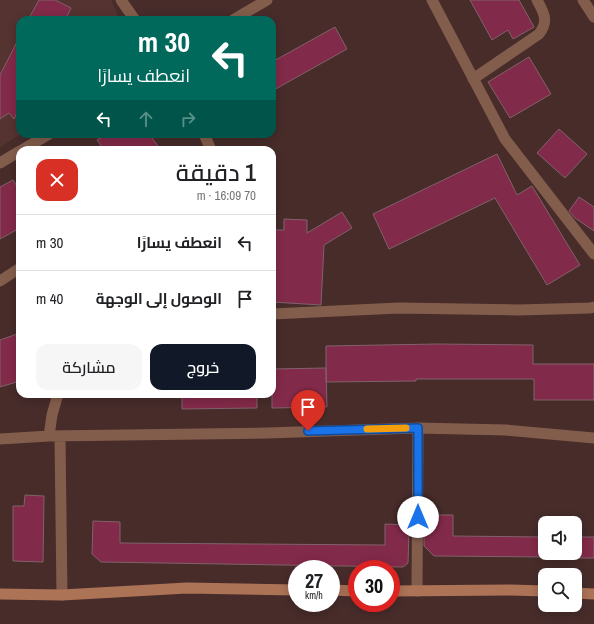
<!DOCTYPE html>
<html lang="ar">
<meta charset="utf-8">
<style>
:root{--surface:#fff;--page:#f6f6f6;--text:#202124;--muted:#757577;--line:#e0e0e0;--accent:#111827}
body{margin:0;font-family:"Archivo Narrow",Cairo,sans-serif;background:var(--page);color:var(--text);direction:rtl;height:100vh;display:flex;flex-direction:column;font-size:15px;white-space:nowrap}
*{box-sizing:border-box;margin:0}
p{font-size:13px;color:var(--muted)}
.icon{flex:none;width:22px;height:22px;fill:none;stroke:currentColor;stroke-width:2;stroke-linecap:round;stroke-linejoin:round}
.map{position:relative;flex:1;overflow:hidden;direction:ltr}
.details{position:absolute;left:16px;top:146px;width:260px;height:252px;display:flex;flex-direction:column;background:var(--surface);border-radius:12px;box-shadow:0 2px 10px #0003;direction:rtl}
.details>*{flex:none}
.top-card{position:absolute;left:16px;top:16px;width:260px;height:122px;border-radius:12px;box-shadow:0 2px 10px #0003;direction:rtl;background:#00695c;color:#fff;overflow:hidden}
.controls{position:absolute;left:538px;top:516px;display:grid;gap:8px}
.controls a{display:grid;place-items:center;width:44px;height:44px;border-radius:8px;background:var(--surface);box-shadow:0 2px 10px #0003;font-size:20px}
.speed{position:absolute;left:288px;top:560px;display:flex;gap:8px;font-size:20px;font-weight:700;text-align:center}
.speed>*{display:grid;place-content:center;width:52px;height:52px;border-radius:50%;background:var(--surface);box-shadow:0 2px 10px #0003;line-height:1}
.speed small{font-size:10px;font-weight:400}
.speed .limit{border:6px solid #d22;background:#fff;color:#111}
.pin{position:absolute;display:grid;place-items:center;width:34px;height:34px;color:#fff;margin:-41px -17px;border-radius:50% 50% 50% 0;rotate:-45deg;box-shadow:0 0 4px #0007}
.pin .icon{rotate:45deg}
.me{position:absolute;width:44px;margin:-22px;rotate:0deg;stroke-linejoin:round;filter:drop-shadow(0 0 3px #0008)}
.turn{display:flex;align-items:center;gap:14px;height:84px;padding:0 20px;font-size:18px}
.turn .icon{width:52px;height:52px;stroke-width:2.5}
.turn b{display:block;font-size:28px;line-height:34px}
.lanes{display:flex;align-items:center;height:38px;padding:0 20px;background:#0003;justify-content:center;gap:20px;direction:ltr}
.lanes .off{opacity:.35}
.round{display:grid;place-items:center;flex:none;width:42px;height:42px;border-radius:12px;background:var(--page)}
.overview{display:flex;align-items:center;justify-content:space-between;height:68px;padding:0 20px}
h1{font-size:24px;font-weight:600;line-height:30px}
.cta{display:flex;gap:8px;margin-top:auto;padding:8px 20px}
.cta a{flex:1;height:46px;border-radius:12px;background:var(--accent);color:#fff;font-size:16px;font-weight:600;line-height:46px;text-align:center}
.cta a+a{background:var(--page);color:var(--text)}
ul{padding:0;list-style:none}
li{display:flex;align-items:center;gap:12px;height:56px;padding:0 20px;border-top:1px solid var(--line)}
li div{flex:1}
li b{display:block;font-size:15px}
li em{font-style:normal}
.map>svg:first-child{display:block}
.built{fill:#553331}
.building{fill:#822a49;stroke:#80626a}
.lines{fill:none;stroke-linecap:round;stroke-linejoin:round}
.minor{stroke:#835d4c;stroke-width:11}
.tertiary{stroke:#835d4c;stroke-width:11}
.secondary{stroke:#ad7357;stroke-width:11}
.route-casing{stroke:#114b97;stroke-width:10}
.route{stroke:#1a73e8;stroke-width:7}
.slow{stroke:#f59e0b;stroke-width:7}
</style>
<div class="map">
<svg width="594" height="624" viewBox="0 0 594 624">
<rect width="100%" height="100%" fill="#472c2a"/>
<!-- built -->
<path class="built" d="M 0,0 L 111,0 L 120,20 L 20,20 L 21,134 L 0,147 Z"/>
<!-- building -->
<path class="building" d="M 39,0 L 55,0 L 71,8 L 65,20 L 28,20 Z
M 470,0 L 519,0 L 534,27 L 513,39 L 508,30 L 492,40 Z
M 335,27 L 347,49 L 272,91 L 272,62 Z
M 20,36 L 20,107 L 14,119 L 9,113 L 0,119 L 0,75 Z
M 529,57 L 551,94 L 510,118 L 488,82 Z
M 559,129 L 587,154 L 565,178 L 537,153 Z
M 107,134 L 149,134 L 161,150 L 104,150 L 97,140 Z
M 497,154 L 517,195 L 532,186 L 580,265 L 547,285 L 495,198 L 389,249 L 373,214 Z
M 13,180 L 20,191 L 20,228 L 0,239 L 0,187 Z
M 579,197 L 594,207 L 594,231 L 575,218 L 569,211 Z
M 342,212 L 352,228 L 324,245 L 321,305 L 272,302 L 273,230 L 284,230 L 284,219 L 307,220 L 307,233 Z
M 20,333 L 20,381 L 0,387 L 0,340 Z
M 437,344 L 533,345 L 533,364 L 594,364 L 594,400 L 534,400 L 534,379 L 416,379 L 416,381 L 326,382 L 326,346 Z
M 326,368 L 327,407 L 272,408 L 272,369 Z
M 182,394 L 257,394 L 257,408 L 182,409 Z
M 25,495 L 44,496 L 43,562 L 13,561 L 13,506 L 24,506 Z
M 427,515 L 453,515 L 453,536 L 545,537 L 545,557 L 434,556 L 424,546 L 424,526 L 426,526 Z
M 93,521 L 120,522 L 120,543 L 385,545 L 385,524 L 410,525 L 410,531 L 409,530 L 408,563 L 403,567 L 101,562 L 92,554 Z
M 575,537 L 594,537 L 594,558 L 575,558 Z"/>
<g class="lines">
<!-- minor -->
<path class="minor" d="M 121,0 L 135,20
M 432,0 L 505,139 L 594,254
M 583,0 L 594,17
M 473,79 L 539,34 C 549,21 544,13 537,0
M 204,134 L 211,150
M 0,281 L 20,268
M 272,314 L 399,308 L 519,310 L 590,308 L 594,307
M 49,436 L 52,415 L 58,394
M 60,437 L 62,595
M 0,439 L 49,436 L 267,433 L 418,428 L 506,430 L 594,438
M 417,591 L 418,428"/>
<!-- tertiary -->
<path class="tertiary" d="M 233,20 L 267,0
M 22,150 L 49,134
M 0,163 L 20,151"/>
<!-- secondary -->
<path class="secondary" d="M 331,590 L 357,591
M 391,591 L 511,590 L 545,591
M 575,593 L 594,594
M 0,594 L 62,595 L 187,588 L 297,590"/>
</g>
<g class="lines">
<!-- route casing -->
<g class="route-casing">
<path id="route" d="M 308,431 L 418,428 L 418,517"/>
</g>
<!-- route -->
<use href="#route" class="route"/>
<!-- slow -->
<path class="slow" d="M 367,429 L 406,428"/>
</g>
</svg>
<div class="controls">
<a><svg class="icon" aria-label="sound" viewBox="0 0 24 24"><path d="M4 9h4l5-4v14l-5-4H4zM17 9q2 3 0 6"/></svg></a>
<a><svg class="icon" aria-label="search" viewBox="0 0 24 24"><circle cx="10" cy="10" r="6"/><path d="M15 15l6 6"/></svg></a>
</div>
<div class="speed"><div>27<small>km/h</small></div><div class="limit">30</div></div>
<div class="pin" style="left:308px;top:431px;background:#d93025"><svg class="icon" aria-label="arrive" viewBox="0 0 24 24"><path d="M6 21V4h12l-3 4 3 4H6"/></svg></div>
<svg class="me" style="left:418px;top:517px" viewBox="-20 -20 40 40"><circle r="19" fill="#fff"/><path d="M0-13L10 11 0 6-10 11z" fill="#1a73e8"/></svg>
<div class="top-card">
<div class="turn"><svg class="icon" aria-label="left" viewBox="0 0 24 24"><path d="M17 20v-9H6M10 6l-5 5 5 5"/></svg><div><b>30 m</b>انعطف يسارًا</div></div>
<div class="lanes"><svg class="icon" aria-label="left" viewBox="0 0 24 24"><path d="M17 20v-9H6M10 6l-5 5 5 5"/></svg><svg class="icon off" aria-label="ahead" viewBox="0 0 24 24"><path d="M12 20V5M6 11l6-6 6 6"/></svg><svg class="icon off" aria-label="right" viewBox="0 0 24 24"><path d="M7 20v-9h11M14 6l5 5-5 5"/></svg></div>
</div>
<section class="details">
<div class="overview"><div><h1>1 دقيقة</h1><p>70 m · 16:09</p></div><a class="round" style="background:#d93025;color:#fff"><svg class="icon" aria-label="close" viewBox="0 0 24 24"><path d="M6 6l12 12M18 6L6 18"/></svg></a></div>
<ul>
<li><svg class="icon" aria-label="left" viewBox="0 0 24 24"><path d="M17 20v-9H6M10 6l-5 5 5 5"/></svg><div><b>انعطف يسارًا</b></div><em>30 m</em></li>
<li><svg class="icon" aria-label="arrive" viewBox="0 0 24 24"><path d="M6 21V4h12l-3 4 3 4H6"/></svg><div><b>الوصول إلى الوجهة</b></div><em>40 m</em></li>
</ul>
<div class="cta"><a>خروج</a><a>مشاركة</a></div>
</section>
</div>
